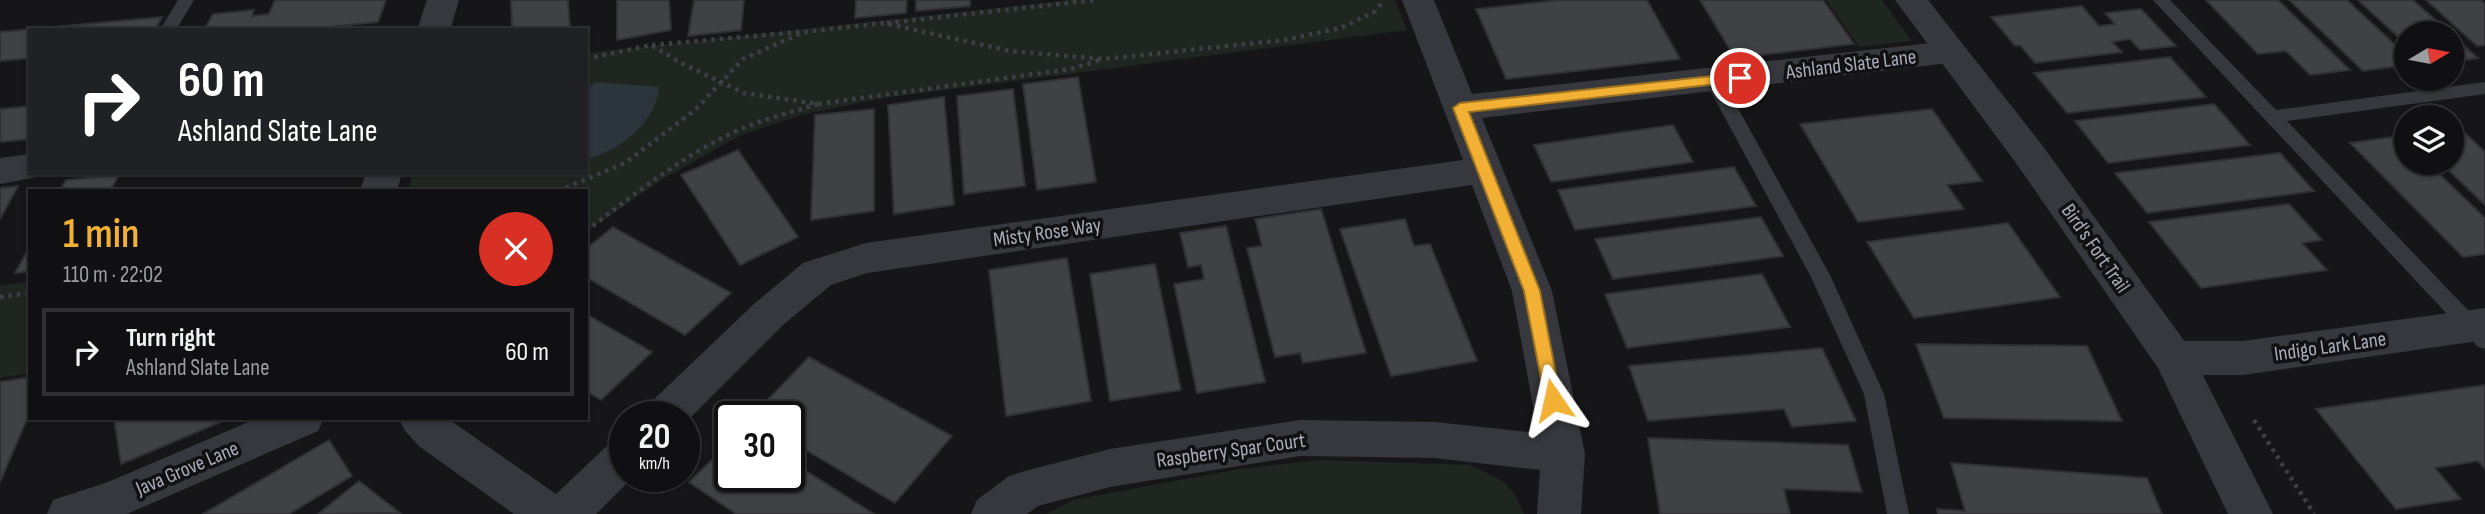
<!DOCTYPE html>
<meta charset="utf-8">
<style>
:root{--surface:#101012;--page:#19191b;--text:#f1f3f6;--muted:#9c9d9f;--line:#303032;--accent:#f2b134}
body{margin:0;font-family:"Sofia Sans Condensed",sans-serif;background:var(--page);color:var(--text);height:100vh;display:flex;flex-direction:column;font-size:26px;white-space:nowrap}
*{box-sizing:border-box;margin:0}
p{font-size:23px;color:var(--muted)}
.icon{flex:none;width:38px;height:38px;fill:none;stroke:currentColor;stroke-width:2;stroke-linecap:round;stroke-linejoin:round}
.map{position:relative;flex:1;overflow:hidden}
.drawer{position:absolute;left:28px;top:189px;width:560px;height:231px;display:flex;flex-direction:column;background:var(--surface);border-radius:0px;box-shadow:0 2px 5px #0004,0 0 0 2px var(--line)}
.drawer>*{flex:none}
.banner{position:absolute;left:28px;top:28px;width:560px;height:147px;border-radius:0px;box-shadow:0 2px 5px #0004,0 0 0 2px var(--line);background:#202124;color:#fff;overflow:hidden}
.needle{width:46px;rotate:80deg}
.tools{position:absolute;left:2394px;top:21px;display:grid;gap:14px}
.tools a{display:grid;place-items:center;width:70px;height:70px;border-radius:50%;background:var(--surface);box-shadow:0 2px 5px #0004,0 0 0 2px var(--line);font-size:35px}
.speed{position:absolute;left:609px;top:401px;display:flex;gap:14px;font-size:35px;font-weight:700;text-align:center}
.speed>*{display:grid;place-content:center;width:91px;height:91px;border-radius:50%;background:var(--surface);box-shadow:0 2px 5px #0004,0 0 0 2px var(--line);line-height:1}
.speed small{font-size:18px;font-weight:400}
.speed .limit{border:4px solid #111;border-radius:10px;background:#fff;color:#111}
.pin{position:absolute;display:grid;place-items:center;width:60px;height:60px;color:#fff;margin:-30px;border:4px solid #fff;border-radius:50%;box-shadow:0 2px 7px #0007}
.me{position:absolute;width:77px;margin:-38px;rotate:349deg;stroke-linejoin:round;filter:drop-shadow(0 0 5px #0008)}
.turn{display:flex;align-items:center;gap:24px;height:147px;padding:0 35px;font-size:32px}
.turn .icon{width:91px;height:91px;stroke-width:2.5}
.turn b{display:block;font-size:49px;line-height:60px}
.round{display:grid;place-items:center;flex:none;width:74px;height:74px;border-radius:37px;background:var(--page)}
.head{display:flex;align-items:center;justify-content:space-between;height:119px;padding:0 35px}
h1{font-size:42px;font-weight:600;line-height:52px;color:var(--accent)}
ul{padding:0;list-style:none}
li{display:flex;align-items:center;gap:21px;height:88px;margin:0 14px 10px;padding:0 21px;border:4px solid var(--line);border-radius:0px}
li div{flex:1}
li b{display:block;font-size:26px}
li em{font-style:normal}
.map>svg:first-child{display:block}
.green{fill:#1e261f}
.water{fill:#2c353c}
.building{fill:#404145;stroke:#303034;stroke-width:2}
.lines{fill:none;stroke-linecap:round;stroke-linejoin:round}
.path{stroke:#3d3f44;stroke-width:4.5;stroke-dasharray:3.5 5;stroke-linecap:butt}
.service{fill:#37383d;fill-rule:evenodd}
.minor{fill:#37383d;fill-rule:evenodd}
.tertiary{fill:#37383d;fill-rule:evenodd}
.route{fill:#f2b134;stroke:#9d7322;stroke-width:2}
.labels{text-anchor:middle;stroke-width:7;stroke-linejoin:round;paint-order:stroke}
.street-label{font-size:21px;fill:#a8adb8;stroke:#111113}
</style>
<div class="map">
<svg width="2485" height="514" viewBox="0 0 2485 514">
<rect width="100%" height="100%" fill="#161618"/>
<!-- green -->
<path class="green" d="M 1070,0 L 1395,0 L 1407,30 L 883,98 L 801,115 L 741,135 L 663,179 L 586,232 L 586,191 L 409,191 L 412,173 L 586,173 L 586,53 Z
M 1826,0 L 1882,0 L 1912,41 L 1859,47 Z
M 30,282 L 30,373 L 0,378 L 0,285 Z
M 1320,460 L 1471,465 L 1503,481 L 1515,494 L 1524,514 L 1046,514 L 1073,500 L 1239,469 Z"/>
<!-- water -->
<path class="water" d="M 597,82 L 659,87 C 656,124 619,150 586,160 L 586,87 Z"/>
<!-- building -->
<path class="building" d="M 275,0 L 386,0 L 378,22 L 298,30 L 204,30 L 213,14 L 254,10 L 252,16 L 269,14 Z
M 511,0 L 568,0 L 570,30 L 512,30 Z
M 617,0 L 669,0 L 671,30 L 617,40 Z
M 694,0 L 744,0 L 741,30 L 688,36 Z
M 856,0 L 907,0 L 906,13 L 855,18 Z
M 916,0 L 970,0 L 970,6 L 916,11 Z
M 1560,0 L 1647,0 L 1680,59 L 1506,79 L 1476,9 Z
M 1700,0 L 1823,0 L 1854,44 L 1735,58 Z
M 2206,0 L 2278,0 L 2350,70 L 2310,75 L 2286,51 L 2258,54 Z
M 2289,0 L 2347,0 L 2406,55 L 2406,65 L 2363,71 Z
M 2358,0 L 2413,0 L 2450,33 L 2406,33 L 2406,44 Z
M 2426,0 L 2481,0 L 2485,4 L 2485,45 L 2477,46 Z
M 2082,6 L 2099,26 L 2115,24 L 2105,13 L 2141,9 L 2176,46 L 2140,50 L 2130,39 L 2112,42 L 2122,52 L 2035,63 L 2020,45 L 2015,46 L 1991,17 Z
M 162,17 L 155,30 L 30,30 L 30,58 L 0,61 L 0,32 Z
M 2452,35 L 2478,58 L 2452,62 Z
M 2170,57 L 2206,97 L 2067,113 L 2034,73 Z
M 1078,77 L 1096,182 L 1037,190 L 1023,84 Z
M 1013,89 L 1025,186 L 964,194 L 957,96 Z
M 944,97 L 954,205 L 894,214 L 888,105 Z
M 2214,104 L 2250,145 L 2108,163 L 2075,121 Z
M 30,106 L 30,139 L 0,142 L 0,109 Z
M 874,109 L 874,211 L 811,220 L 815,115 Z
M 1932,109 L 1982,181 L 1947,185 L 1964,209 L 1858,222 L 1800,124 Z
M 1673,125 L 1693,162 L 1551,182 L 1534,145 Z
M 2466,134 L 2485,152 L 2485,205 L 2441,163 L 2452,163 L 2452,136 Z
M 2400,136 L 2406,142 L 2406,163 L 2428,163 L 2485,218 L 2485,254 L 2463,257 L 2350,143 Z
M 738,150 L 798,237 L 740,265 L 681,175 Z
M 2280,153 L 2314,191 L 2147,213 L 2115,173 Z
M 1734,167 L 1756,206 L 1575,230 L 1558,190 Z
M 119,175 L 110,191 L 60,191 L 66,180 Z
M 18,186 L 0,219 L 0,188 Z
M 2289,204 L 2322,240 L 2302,243 L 2327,270 L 2201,288 L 2149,222 Z
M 1321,209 L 1366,353 L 1303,363 L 1300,353 L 1275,357 L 1247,248 L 1262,246 L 1255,219 Z
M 1761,217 L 1783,256 L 1613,279 L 1595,239 Z
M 1405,219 L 1414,246 L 1430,244 L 1477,361 L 1391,376 L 1340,229 Z
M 2008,223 L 2060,297 L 1914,318 L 1867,242 Z
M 1226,226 L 1265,382 L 1197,393 L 1174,284 L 1204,279 L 1201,265 L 1188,267 L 1180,233 Z
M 613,227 L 731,293 L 685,335 L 586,277 L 586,249 Z
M 30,246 L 30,271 L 15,273 Z
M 1067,258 L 1091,401 L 1006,416 L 989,270 Z
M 1155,264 L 1181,390 L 1110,401 L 1090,274 Z
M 1762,274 L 1790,327 L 1627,348 L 1605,294 Z
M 586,314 L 652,352 L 601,400 L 586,391 Z
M 1916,344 L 2087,346 L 2122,421 L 1944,418 Z
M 1822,348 L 1856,421 L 1792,427 L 1784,409 L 1648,421 L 1629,366 Z
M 809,357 L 952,436 L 895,503 L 789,440 L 789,416 L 752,416 Z
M 30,377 L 30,412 L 0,482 L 0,382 Z
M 2485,385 L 2485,469 L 2478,461 L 2435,468 L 2461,499 L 2396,509 L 2316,409 Z
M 114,418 L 230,418 L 121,464 Z
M 1648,438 L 1848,445 L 1862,492 L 1784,489 L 1790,514 L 1660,514 Z
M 329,440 L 352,476 L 289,514 L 203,514 Z
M 730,442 L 730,476 L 789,476 L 789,460 L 874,514 L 736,514 L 689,482 Z
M 1951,463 L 2147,478 L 2162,514 L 1938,514 L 1937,509 L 1965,511 Z
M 359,481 L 400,513 L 318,514 Z"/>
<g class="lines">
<!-- path -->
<path class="path" d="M 887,23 L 1095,0
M 652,45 L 800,32
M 586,59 L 651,45 L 681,63 L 744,93 L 818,104 L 1071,69 L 1100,60
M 558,191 L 625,163 L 695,110 L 743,59 L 804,32 L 884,23 L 1010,51 L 1104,59 L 1284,40 L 1341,28 L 1374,12 L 1381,4
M 586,231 C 632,196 678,159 730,134 C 758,120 789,113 818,104
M 0,297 L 30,293
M 2254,420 L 2314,514"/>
<!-- service -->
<path class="service" d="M 178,0 L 194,0 L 176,30 L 160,30 Z
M 2153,0 L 2170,0 L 2276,110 L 2485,82 L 2485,94 L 2287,121 L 2485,328 L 2485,349 L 2478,347 Z
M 1714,75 L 1723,81 L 1830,275 L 1884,394 L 1909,514 L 1887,514 L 1864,394 L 1810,275 L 1705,81 Z"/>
<!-- minor -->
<path class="minor" d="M 427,0 L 459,0 L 450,30 L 417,30 Z
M 1402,0 L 1434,0 L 1472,94 L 1949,41 L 1961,44 L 1966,52 L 1961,60 L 1949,63 L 1482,118 L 1552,291 L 1585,454 L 1581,514 L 1537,514 L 1540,470 L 1435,458 L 1300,456 L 1110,487 L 1038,506 L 1027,514 L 971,514 L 977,500 L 1009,476 L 1025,471 L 1110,449 L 1300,420 L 1435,422 L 1538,433 L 1512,291 L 1472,185 L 867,273 L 831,285 L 783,325 L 684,424 L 684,416 L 644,416 L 650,403 L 755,303 L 803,263 L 866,243 L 1463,160 Z
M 30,154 L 30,173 L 45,173 L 43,176 L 0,184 L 0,158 Z
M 366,173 L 402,173 L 397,191 L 360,191 Z
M 2485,308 L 2485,340 L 2243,375 L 2174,375 L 2160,370 L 2154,358 L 2160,346 L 2174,341 L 2243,341 Z
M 258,418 L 324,418 L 318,431 L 127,514 L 47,514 L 53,500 L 108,482 Z
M 399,418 L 447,418 L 556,494 L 610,443 L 625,437 L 625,476 L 634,476 L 596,514 L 514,514 L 420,447 L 405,431 Z"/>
<!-- tertiary -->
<path class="tertiary" d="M 1895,0 L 1928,0 L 2042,145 L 2188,346 L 2273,514 L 2228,514 L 2158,368 L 2016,163 Z"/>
</g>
<!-- route -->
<path class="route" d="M 1740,73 L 1747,78 L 1744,81 L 1469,112 L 1540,291 L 1561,400 L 1559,405 L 1553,407 L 1546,405 L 1524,291 L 1453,108 L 1460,103 Z"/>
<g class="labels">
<!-- street labels -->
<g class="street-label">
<text transform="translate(1851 64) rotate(-7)" y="7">Ashland Slate Lane</text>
<text transform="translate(1047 232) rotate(-8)" y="7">Misty Rose Way</text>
<text transform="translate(2096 248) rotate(55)" y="7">Bird's Fort Trail</text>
<text transform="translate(2330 346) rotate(-8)" y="7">Indigo Lark Lane</text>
<text transform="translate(1231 450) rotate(-8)" y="7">Raspberry Spar Court</text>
<text transform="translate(187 468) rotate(-23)" y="7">Java Grove Lane</text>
</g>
</g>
</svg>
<div class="tools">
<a><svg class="needle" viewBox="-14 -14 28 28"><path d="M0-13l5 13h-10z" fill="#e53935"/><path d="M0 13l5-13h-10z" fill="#9c9d9f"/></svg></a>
<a><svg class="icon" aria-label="layers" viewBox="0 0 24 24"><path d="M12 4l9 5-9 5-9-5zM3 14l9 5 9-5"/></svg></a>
</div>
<div class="speed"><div>20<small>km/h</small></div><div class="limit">30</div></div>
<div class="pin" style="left:1740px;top:78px;background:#d93025"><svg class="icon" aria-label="arrive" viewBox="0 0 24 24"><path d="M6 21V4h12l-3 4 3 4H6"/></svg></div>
<svg class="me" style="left:1553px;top:400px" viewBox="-20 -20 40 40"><path d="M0-17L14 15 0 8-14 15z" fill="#f2b134" stroke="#fff" stroke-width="4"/></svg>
<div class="banner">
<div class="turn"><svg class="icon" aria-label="right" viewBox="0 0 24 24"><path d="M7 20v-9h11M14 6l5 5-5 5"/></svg><div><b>60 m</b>Ashland Slate Lane</div></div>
</div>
<section class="drawer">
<div class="head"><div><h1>1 min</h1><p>110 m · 22:02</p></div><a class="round" style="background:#d93025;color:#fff"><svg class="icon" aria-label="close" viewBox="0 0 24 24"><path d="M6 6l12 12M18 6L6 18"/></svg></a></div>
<ul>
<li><svg class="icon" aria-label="right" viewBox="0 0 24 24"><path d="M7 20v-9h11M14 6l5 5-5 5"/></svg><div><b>Turn right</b><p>Ashland Slate Lane</p></div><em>60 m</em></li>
</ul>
</section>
</div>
